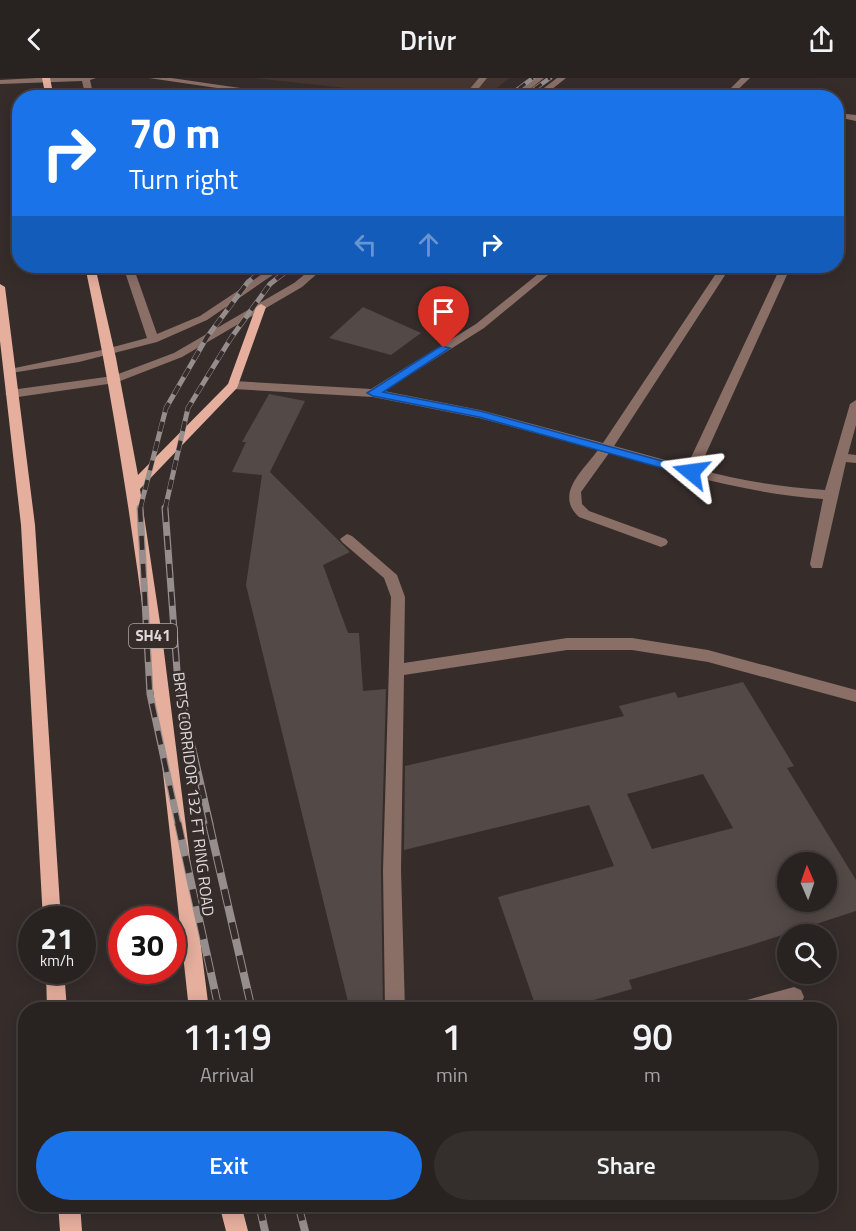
<!DOCTYPE html>
<style>
:root{--surface:#282220;--page:#342f2d;--text:#f1f3f6;--muted:#a5a4a5;--line:#443f3e;--accent:#1a73e8}
body{margin:0;font-family:"Titillium Web",sans-serif;background:var(--page);color:var(--text);height:100vh;display:flex;flex-direction:column;font-size:22px;white-space:nowrap}
*{box-sizing:border-box;margin:0}
p{font-size:20px;color:var(--muted)}
.icon{flex:none;width:33px;height:33px;fill:none;stroke:currentColor;stroke-width:2;stroke-linecap:round;stroke-linejoin:round}
.map{position:relative;flex:1;overflow:hidden}
.side{position:absolute;left:18px;top:924px;width:819px;height:210px;display:flex;flex-direction:column;background:var(--surface);border-radius:24px;box-shadow:0 3px 15px #0003,0 0 0 2px var(--line)}
.side>*{flex:none}
.banner{position:absolute;left:12px;top:12px;width:832px;height:183px;border-radius:24px;box-shadow:0 3px 15px #0003,0 0 0 2px var(--line);background:#1a73e8;color:#fff;overflow:hidden}
.needle{width:39px;rotate:358deg}
.buttons{position:absolute;left:777px;top:774px;display:grid;gap:12px}
.buttons a{display:grid;place-items:center;width:60px;height:60px;border-radius:50%;background:var(--surface);box-shadow:0 3px 15px #0003,0 0 0 2px var(--line);font-size:30px}
.speed{position:absolute;left:18px;top:828px;display:flex;gap:12px;font-size:30px;font-weight:700;text-align:center}
.speed>*{display:grid;place-content:center;width:78px;height:78px;border-radius:50%;background:var(--surface);box-shadow:0 3px 15px #0003,0 0 0 2px var(--line);line-height:1}
.speed small{font-size:15px;font-weight:400}
.speed .limit{border:9px solid #d22;background:#fff;color:#111}
.pin{position:absolute;display:grid;place-items:center;width:51px;height:51px;color:#fff;margin:-62px -26px;border-radius:50% 50% 50% 0;rotate:-45deg;box-shadow:0 0 6px #0007}
.pin .icon{rotate:45deg}
.me{position:absolute;width:66px;margin:-33px;rotate:286deg;stroke-linejoin:round;filter:drop-shadow(0 0 4px #0008)}
.turn{display:flex;align-items:center;gap:21px;height:126px;padding:0 18px;font-size:27px}
.turn .icon{width:78px;height:78px;stroke-width:2.5}
.turn b{display:block;font-size:42px;line-height:51px}
.lanes{display:flex;align-items:center;height:57px;padding:0 18px;background:#0003;justify-content:center;gap:30px;direction:ltr}
.lanes .off{opacity:.35}
.eta{display:flex;justify-content:space-evenly;align-items:center;height:102px;text-align:center}
.eta b{font-size:36px;font-weight:600;line-height:42px}
.action{display:flex;gap:12px;margin-top:auto;padding:12px 18px}
.action a{flex:1;height:69px;border-radius:36px;background:var(--accent);color:#fff;font-size:24px;font-weight:600;line-height:69px;text-align:center}
.action a+a{background:var(--page);color:var(--text)}
header{display:flex;justify-content:space-between;align-items:center;height:78px;padding:0 18px;background:var(--surface);font-size:27px;font-weight:600}
.map>svg:first-child{display:block}
.built{fill:#453631}
.building{fill:#534947;fill-rule:evenodd}
.lines{fill:none;stroke-linecap:round;stroke-linejoin:round}
.minor{fill:#8a6f67;fill-rule:evenodd}
.major{fill:#e5ae9d;fill-rule:evenodd}
.rail-far3-casing{stroke:#958e8c;stroke-width:4.5}
.rail-far2-casing{stroke:#958e8c;stroke-width:5}
.rail-far1-casing{stroke:#958e8c;stroke-width:7}
.rail-casing{stroke:#958e8c;stroke-width:8}
.rail-far3{stroke:#362d2b;stroke-width:3;stroke-dasharray:8;stroke-linecap:butt}
.rail-far2{stroke:#362d2b;stroke-width:4;stroke-dasharray:10;stroke-linecap:butt}
.rail-far1{stroke:#362d2b;stroke-width:4.5;stroke-dasharray:14;stroke-linecap:butt}
.rail{stroke:#362d2b;stroke-width:6;stroke-dasharray:17;stroke-linecap:butt}
.route{fill:#1a73e8;stroke:#114b97;stroke-width:1.5}
.labels{text-anchor:middle;stroke-width:5;stroke-linejoin:round;paint-order:stroke}
.shield{fill:#362d2b;stroke:#aca6a4;stroke-width:1.5}
.shield-label{font-size:15px;font-weight:bold;fill:#dfdad8}
.street-label{font-size:16px;fill:#dfdad8;stroke:#362d2b}
</style>
<header><svg class="icon" aria-label="back" viewBox="0 0 24 24"><path d="M15 5l-7 7 7 7"/></svg>Drivr<svg class="icon" aria-label="share" viewBox="0 0 24 24"><path d="M12 15V3M7 8l5-5 5 5M5 13v7h14v-7"/></svg></header>
<div class="map">
<svg width="856" height="1153" viewBox="0 0 856 1153">
<rect width="100%" height="100%" fill="#362d2b"/>
<!-- built -->
<path class="built" d="M 254,0 L 509,0 L 485,20 L 427,19 Z"/>
<!-- building -->
<path class="building" d="M 363,229 L 421,255 L 391,277 L 329,260 Z
M 269,316 L 305,323 L 270,394 L 350,474 L 323,487 L 348,555 L 359,555 L 363,613 L 386,611 L 381,792 L 383,932 L 350,932 L 246,507 L 262,397 L 232,394 L 246,364 L 242,364 Z
M 743,604 L 794,688 L 787,690 L 856,802 L 856,833 L 748,868 L 629,902 L 632,911 L 559,932 L 537,932 L 498,819 L 614,788 L 589,727 L 404,772 L 405,688 L 624,638 L 619,628 L 675,614 L 678,620 ZM 703,696 L 733,750 L 652,771 L 627,716 ZM 788,784 L 826,784 L 826,824 L 788,824 Z"/>
<g class="lines">
<!-- minor -->
<path class="minor" d="M 37,0 L 96,0 L 90,2 L 94,20 L 86,20 L 82,3 L 0,6 L 0,2 Z
M 149,0 L 171,0 L 311,20 L 284,20 Z
M 479,0 L 487,0 L 471,20 L 462,20 Z
M 535,0 L 544,0 L 519,20 L 509,20 Z
M 557,0 L 566,0 L 541,20 L 531,20 Z
M 741,0 L 750,0 L 729,20 L 721,20 Z
M 837,35 L 856,37 L 856,43 L 837,39 Z
M 123,188 L 133,188 L 157,256 L 200,238 L 275,188 L 286,188 L 207,242 L 157,264 L 79,284 L 5,296 L 5,292 L 102,272 L 147,260 Z
M 315,188 L 326,188 L 302,209 L 182,279 L 115,305 L 11,320 L 5,316 L 11,312 L 113,298 L 174,275 L 294,205 Z
M 548,188 L 559,188 L 484,250 L 384,313 L 480,332 L 603,365 L 721,188 L 731,188 L 614,368 L 687,388 L 781,188 L 791,188 L 699,391 C 740,403 782,409 825,412 L 850,326 L 856,322 L 856,347 L 848,376 L 856,377 L 856,385 L 846,384 L 822,490 L 812,490 L 810,486 L 823,421 C 749,416 680,395 609,375 L 581,414 L 582,426 L 589,433 L 666,461 L 668,464 L 666,467 L 661,469 L 579,439 C 554,416 583,393 598,372 L 479,340 L 373,319 L 233,311 L 227,307 L 233,303 L 371,311 L 476,246 Z
M 347,456 L 352,458 L 397,497 L 405,519 L 404,585 L 567,560 L 632,560 L 708,572 L 856,612 L 856,624 L 708,584 L 632,572 L 567,572 L 404,597 L 401,792 L 405,932 L 385,932 L 383,792 L 391,519 L 384,500 L 342,464 L 340,461 Z
M 794,909 L 801,912 L 804,919 L 801,926 C 781,934 759,932 738,932 L 740,925 L 747,922 Z"/>
<!-- major -->
<path class="major" d="M 42,0 L 50,0 L 54,20 L 46,20 Z
M 85,188 L 95,188 L 116,280 L 138,397 L 228,306 L 256,229 L 261,226 L 266,229 L 237,310 L 140,411 L 162,558 L 209,932 L 189,932 C 162,682 137,434 85,188 Z
M 0,206 L 5,209 L 35,447 L 61,842 L 43,842 L 21,447 L 0,263 Z
M 46,892 L 64,892 L 67,932 L 47,932 Z
M 58,1126 L 80,1126 L 82,1153 L 60,1153 Z
M 219,1126 L 241,1126 L 248,1153 L 226,1153 Z"/>
<!-- rail-far3 casing -->
<g class="rail-far3-casing">
<path id="rail-far3" d="M 506,20 L 533,0
M 522,20 L 550,0"/>
</g>
<!-- rail-far2 casing -->
<g class="rail-far2-casing">
<path id="rail-far2" d="M 140,431 L 166,330 L 207,259 L 248,204 L 269,188
M 165,431 L 188,330 L 231,260 L 270,206 L 293,188"/>
</g>
<!-- rail-far1 casing -->
<g class="rail-far1-casing">
<path id="rail-far1" d="M 140,430 L 150,616 L 178,746
M 165,430 L 178,606 L 210,746"/>
</g>
<!-- rail casing -->
<g class="rail-casing">
<path id="rail" d="M 178,745 L 219,932
M 209,745 L 252,932
M 259,1126 L 265,1153
M 298,1126 L 305,1153"/>
</g>
<!-- rail-far3 -->
<use href="#rail-far3" class="rail-far3"/>
<!-- rail-far2 -->
<use href="#rail-far2" class="rail-far2"/>
<!-- rail-far1 -->
<use href="#rail-far1" class="rail-far1"/>
<!-- rail -->
<use href="#rail" class="rail"/>
</g>
<!-- route -->
<path class="route" d="M 441,268 L 450,270 L 383,314 L 480,333 L 695,392 L 696,394 L 691,398 L 479,339 L 373,318 L 367,315 Z"/>
<g class="labels">
<!-- shield labels -->
<rect class="shield" x="129" y="546" width="48" height="24" rx="4.5"/>
<g class="shield-label">
<text x="153" y="563">SH41</text>
</g>
<!-- street labels -->
<g class="street-label">
<text transform="translate(194 716) rotate(83)" y="6">BRTS CORRIDOR 132 FT RING ROAD</text>
</g>
</g>
</svg>
<div class="buttons">
<a><svg class="needle" viewBox="-14 -14 28 28"><path d="M0-13l5 13h-10z" fill="#e53935"/><path d="M0 13l5-13h-10z" fill="#a5a4a5"/></svg></a>
<a><svg class="icon" aria-label="search" viewBox="0 0 24 24"><circle cx="10" cy="10" r="6"/><path d="M15 15l6 6"/></svg></a>
</div>
<div class="speed"><div>21<small>km/h</small></div><div class="limit">30</div></div>
<div class="pin" style="left:444px;top:270px;background:#d93025"><svg class="icon" aria-label="arrive" viewBox="0 0 24 24"><path d="M6 21V4h12l-3 4 3 4H6"/></svg></div>
<svg class="me" style="left:691px;top:394px" viewBox="-20 -20 40 40"><path d="M0-17L14 15 0 8-14 15z" fill="#1a73e8" stroke="#fff" stroke-width="4"/></svg>
<div class="banner">
<div class="turn"><svg class="icon" aria-label="right" viewBox="0 0 24 24"><path d="M7 20v-9h11M14 6l5 5-5 5"/></svg><div><b>70 m</b>Turn right</div></div>
<div class="lanes"><svg class="icon off" aria-label="left" viewBox="0 0 24 24"><path d="M17 20v-9H6M10 6l-5 5 5 5"/></svg><svg class="icon off" aria-label="ahead" viewBox="0 0 24 24"><path d="M12 20V5M6 11l6-6 6 6"/></svg><svg class="icon" aria-label="right" viewBox="0 0 24 24"><path d="M7 20v-9h11M14 6l5 5-5 5"/></svg></div>
</div>
<section class="side">
<div class="eta">
<div><b>11:19</b><p>Arrival</p></div>
<div><b>1</b><p>min</p></div>
<div><b>90</b><p>m</p></div>
</div>
<div class="action"><a>Exit</a><a>Share</a></div>
</section>
</div>
